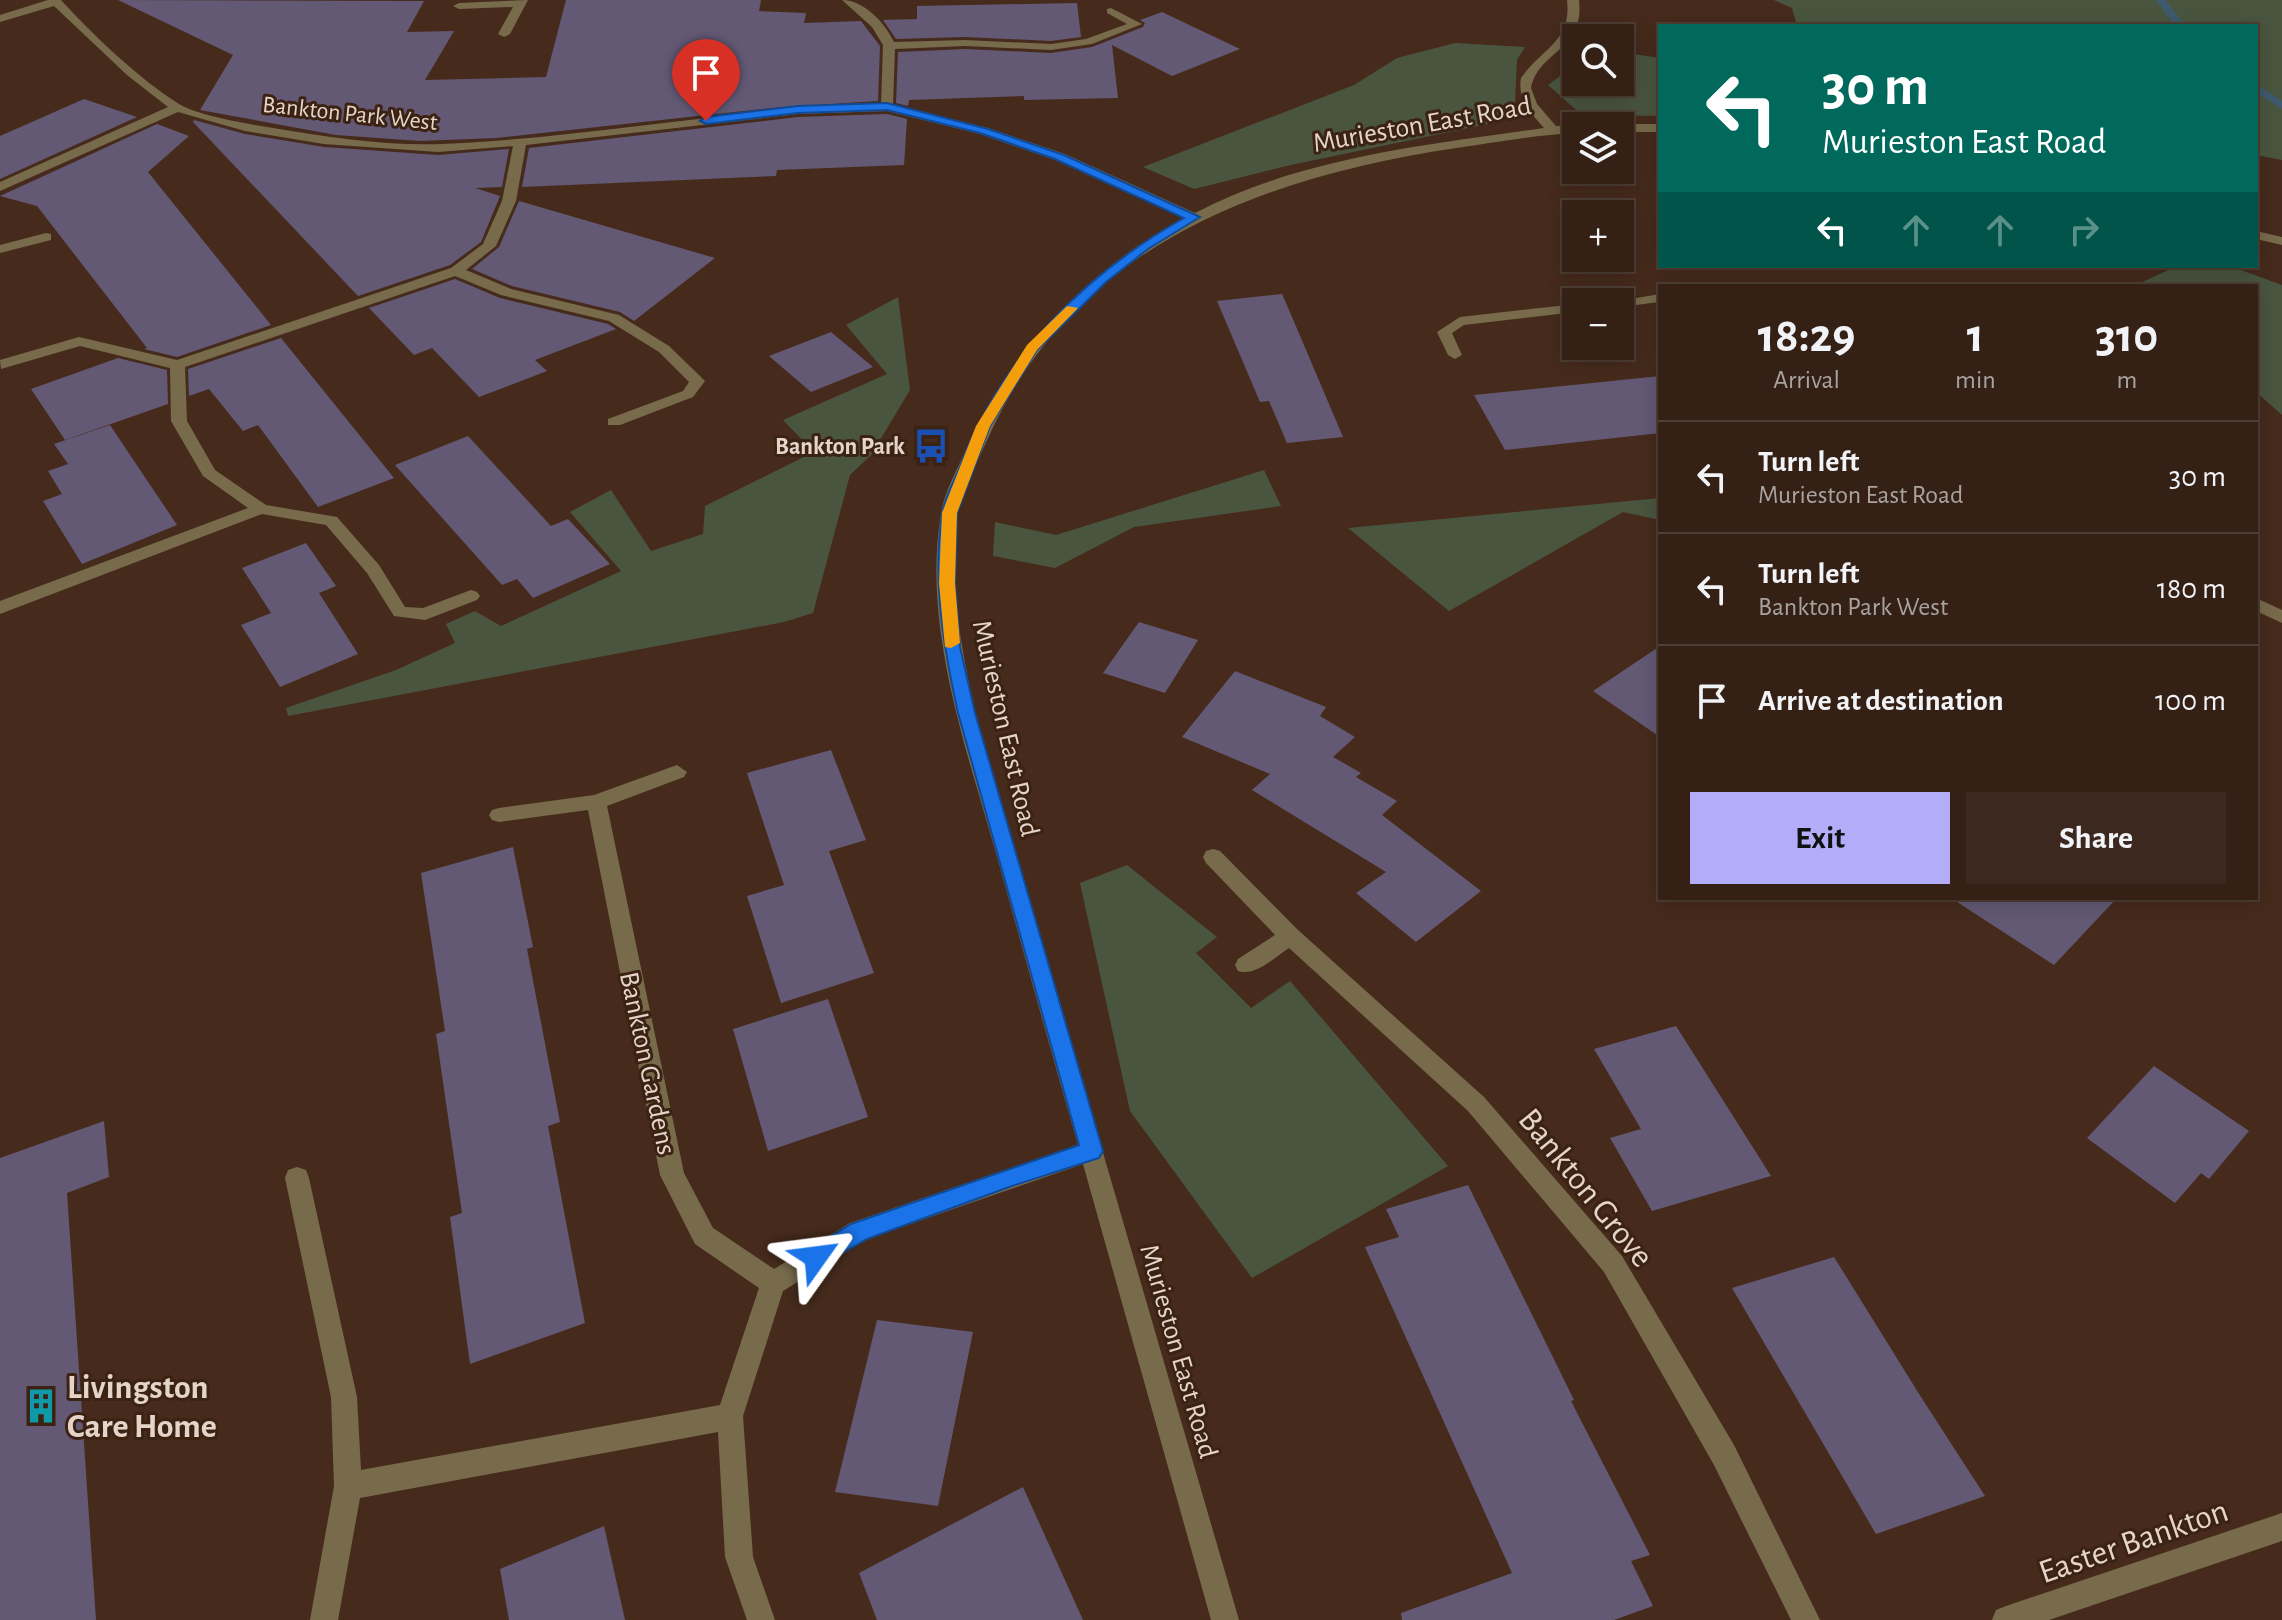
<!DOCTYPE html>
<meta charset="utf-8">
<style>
:root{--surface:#342015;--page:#3c281e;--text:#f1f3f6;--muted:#a9a3a0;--line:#4e3e34;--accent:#b3adf9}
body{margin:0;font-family:"Alegreya Sans",sans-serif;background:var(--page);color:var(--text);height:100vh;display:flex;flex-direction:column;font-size:30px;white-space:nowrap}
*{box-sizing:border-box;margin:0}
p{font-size:26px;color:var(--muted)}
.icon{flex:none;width:44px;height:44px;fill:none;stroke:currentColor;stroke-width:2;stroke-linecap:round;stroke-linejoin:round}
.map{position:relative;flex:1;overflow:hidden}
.drawer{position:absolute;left:1658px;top:284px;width:600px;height:616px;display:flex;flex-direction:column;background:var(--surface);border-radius:0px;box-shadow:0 4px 20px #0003,0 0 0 2px var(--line)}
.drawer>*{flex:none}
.banner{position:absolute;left:1658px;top:24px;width:600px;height:244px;border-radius:0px;box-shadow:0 4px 20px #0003,0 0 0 2px var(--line);background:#00695c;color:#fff;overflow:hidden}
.controls{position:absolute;left:1562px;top:24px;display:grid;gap:16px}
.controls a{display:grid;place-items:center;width:72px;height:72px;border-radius:0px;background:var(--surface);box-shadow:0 4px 20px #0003,0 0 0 2px var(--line);font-size:40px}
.pin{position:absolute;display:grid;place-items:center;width:68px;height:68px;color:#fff;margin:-82px -34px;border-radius:50% 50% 50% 0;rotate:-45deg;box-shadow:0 0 8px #0007}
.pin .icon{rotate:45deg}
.me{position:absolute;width:88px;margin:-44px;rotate:59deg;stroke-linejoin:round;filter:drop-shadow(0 0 6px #0008)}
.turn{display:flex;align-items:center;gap:28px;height:168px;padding:0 32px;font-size:36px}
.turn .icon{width:104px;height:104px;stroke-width:2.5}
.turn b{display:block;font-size:56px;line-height:68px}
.lanes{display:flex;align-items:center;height:76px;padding:0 32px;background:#0003;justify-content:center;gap:40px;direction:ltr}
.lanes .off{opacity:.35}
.eta{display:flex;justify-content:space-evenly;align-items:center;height:136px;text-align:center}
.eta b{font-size:48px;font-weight:700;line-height:56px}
.primary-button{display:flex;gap:16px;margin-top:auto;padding:16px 32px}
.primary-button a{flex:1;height:92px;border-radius:0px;background:var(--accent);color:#111;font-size:32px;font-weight:700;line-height:92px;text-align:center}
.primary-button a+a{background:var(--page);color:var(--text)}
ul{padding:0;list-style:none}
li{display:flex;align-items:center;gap:24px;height:112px;padding:0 32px;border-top:2px solid var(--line)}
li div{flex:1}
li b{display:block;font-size:30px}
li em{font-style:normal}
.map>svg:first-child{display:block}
.green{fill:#4a553f}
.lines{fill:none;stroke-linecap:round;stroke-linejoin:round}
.stream{fill:#3f5a6e;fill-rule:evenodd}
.building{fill:#635975}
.minor{fill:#786b4c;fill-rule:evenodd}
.route{fill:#1a73e8;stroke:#114b97;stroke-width:2}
.slow{fill:#f59e0b}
.labels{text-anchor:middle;stroke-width:6;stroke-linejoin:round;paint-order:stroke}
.far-street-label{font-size:24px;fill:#e5d4ca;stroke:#3b2212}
.far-poi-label{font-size:24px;font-weight:bold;fill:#e5d4ca;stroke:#3b2212;text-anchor:end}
.street-label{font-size:28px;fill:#e5d4ca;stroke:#3b2212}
.near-street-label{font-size:34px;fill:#e5d4ca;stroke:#3b2212}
.near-poi-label{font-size:34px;font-weight:bold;fill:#e5d4ca;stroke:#3b2212;text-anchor:start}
</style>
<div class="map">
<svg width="2282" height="1620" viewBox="0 0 2282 1620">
<rect width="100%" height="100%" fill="#462b1c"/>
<!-- green -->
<path class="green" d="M 1774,0 L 2282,0 L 2282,160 L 2256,155 L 2256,26 L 1797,26 L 1792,8 Z
M 1455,43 L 1525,47 L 1517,60 L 1515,104 L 1497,122 L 1286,166 L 1194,189 L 1143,167 L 1354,85 L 1397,58 Z
M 1620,52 L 1660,58 L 1660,116 L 1582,115 L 1548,85 L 1576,64 L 1576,82 L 1620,82 Z
M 2177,266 L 2230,266 L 2282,285 L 2282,415 L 2256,392 L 2256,286 L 2138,284 Z
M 898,297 L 910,390 L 871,455 L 850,475 L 813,613 L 784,622 L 288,716 L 286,708 L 396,670 L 455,643 L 446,624 L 475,611 L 501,626 L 621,571 L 570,512 L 611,490 L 651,551 L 703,534 L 705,506 L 814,452 L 783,420 L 887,374 L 846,325 Z
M 1264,470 L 1281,506 L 1134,527 L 1055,568 L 993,556 L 995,522 L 1056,535 Z
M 1660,498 L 1660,520 L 1623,512 L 1449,611 L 1348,528 Z
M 1127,865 L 1217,937 L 1196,953 L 1251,1008 L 1290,981 L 1448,1166 L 1252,1278 L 1130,1111 L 1080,883 Z"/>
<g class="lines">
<!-- stream -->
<path class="stream" d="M 2156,0 L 2166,0 L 2185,26 L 2175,26 Z
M 2256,84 L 2282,101 L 2282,109 L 2256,92 Z"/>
</g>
<!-- building -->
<path class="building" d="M 118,0 L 424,1 L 407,32 L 454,31 L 425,80 L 546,77 L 566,0 L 761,0 L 759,11 L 806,13 L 804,23 L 861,21 L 880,46 L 878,101 L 771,108 L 496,138 L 420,141 L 336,135 L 200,110 L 233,55 Z
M 1077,3 L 1081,37 L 1051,41 L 965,37 L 896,39 L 883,20 L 917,19 L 917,6 Z
M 1162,12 L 1240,49 L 1172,76 L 1112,45 L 1118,98 L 1024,100 L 1024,96 L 909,100 L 908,106 L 896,103 L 898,52 L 965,49 L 1051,53 L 1092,47 L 1143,27 L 1145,23 L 1140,20 Z
M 84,99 L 137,117 L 0,179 L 0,136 Z
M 887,114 L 907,119 L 904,165 L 777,170 L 776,176 L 522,187 L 529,148 L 798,117 Z
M 194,120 L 245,134 L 324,147 L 438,155 L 509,149 L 502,187 L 475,188 L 500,196 L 481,242 L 450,265 L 358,296 L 193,122 Z
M 157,124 L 189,136 L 148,172 L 271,325 L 177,357 L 144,349 L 147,348 L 37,206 L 0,196 Z
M 519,201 L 715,258 L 634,321 L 620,312 L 512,286 L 472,269 L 499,247 Z
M 455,279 L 500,298 L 608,324 L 616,329 L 535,360 L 547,371 L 479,397 L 432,348 L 414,355 L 369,308 Z
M 1282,294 L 1295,324 L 1343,437 L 1287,443 L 1269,401 L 1260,402 L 1217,301 Z
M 831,332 L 873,367 L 811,392 L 769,356 Z
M 281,338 L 394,478 L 318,507 L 258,425 L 243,431 L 209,389 L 189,396 L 188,369 Z
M 118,358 L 167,370 L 168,404 L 65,440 L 31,389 Z
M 1660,376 L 1660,433 L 1505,450 L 1474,395 Z
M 110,425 L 177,525 L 82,564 L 43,501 L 62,494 L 48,471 L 68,464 L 54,444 Z
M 468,436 L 551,526 L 568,519 L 610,564 L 533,598 L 517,579 L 502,585 L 395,465 Z
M 306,543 L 336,586 L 319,593 L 358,654 L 280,687 L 241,625 L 271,613 L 242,568 Z
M 1139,622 L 1198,640 L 1165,693 L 1103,673 Z
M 1660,646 L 1660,737 L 1593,691 Z
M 1235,671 L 1326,707 L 1320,716 L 1355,737 L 1333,757 L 1361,773 L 1356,777 L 1397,801 L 1382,815 L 1481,891 L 1416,942 L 1356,893 L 1386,872 L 1252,790 L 1270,774 L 1182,737 Z
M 831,750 L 866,840 L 829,851 L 874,973 L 781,1003 L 747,896 L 784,885 L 747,773 Z
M 513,847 L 533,947 L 527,949 L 560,1122 L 548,1126 L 585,1323 L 470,1364 L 450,1217 L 462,1213 L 436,1034 L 445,1031 L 421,873 Z
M 1951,898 L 2117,898 L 2054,965 Z
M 828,999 L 868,1117 L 768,1151 L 733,1029 Z
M 1676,1026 L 1771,1176 L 1652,1211 L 1610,1138 L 1641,1129 L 1594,1049 Z
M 2154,1066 L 2249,1131 L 2209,1179 L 2201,1173 L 2175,1203 L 2087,1138 Z
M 104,1121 L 109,1177 L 67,1193 L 96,1620 L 0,1620 L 0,1158 Z
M 1468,1185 L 1574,1400 L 1571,1401 L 1650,1555 L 1631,1561 L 1653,1606 L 1614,1620 L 1402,1620 L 1401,1613 L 1512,1573 L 1365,1247 L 1399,1237 L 1386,1209 Z
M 1834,1257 L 1921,1397 L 1985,1496 L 1876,1534 L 1732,1288 Z
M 877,1320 L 973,1332 L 938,1506 L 835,1492 Z
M 1023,1487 L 1083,1620 L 877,1620 L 859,1573 Z
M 604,1526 L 625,1620 L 509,1620 L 500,1569 Z"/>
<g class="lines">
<!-- minor -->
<path class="minor" d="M 48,0 L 61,0 C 93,35 139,79 179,104 C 199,116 249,124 273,128 C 327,137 386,146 441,144 C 589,138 734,108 881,104 L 883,45 L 872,27 L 842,0 C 864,0 885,23 894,42 L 965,40 L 1051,44 L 1086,39 L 1127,24 L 1107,13 L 1107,9 L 1111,8 L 1142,24 L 1092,44 L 1051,50 L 965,46 L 895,49 L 893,105 L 988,128 L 1065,154 L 1195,213 C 1302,157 1427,145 1544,128 C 1531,113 1517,99 1521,78 C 1542,48 1572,42 1567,0 L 1579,0 C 1585,51 1539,50 1531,88 L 1537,104 L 1556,126 L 1576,125 L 1579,126 L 1576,126 L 1576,133 C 1536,135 1496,142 1456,148 C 1263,177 1075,245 989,436 C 978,461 962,488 957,515 C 947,580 962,649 975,713 L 1239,1620 L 1211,1620 L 1083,1164 L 867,1239 L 783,1291 L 743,1416 L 753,1557 L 775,1620 L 747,1620 L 725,1557 L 718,1432 L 360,1498 L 338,1620 L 310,1620 L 334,1486 L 331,1397 L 285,1178 L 288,1170 L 297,1167 L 306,1170 L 309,1178 L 357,1397 L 361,1470 L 720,1405 L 759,1288 L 695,1244 L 660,1175 L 588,810 L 499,822 L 492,820 L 489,815 L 492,810 L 499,808 L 594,795 L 677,765 L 687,772 L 684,777 L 607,806 L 684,1173 L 713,1228 L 774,1269 L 850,1223 L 1078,1145 C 1050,1048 1023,950 996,853 C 966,748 922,624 941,514 C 944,493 956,472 965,452 C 1012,352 1086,270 1184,218 L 1055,160 L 980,134 L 887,111 L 798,114 L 526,145 L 516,201 L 496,246 L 466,270 L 511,289 L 619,315 L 669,346 L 702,378 L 705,381 L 693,397 L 620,425 L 608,425 L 608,419 L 683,391 L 689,382 L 659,352 L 609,321 L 501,295 L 455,276 L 185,367 L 187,421 L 215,470 L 266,505 L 337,517 L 379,565 L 405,607 L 423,608 L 471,590 L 477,592 L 480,596 L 477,600 L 425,620 L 394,616 L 367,573 L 326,525 L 262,514 L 0,614 L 0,601 L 248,508 L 203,476 L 171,421 L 170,368 L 80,346 L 1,369 L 0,360 L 79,337 L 177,360 L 451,268 L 483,244 L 502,201 L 513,146 L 438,152 L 324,144 L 245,131 L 178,112 L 0,191 L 0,182 L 168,107 L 127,75 L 54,6 L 0,22 L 0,15 Z
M 528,0 L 510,34 L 504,37 L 498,34 L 513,7 L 459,9 L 453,6 L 459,3 Z
M 1620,124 L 1660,124 L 1660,132 L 1620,132 L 1620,126 L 1615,126 Z
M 2256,231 L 2282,237 L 2282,245 L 2256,239 Z
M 46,233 L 51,234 L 51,240 L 0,253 L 0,245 Z
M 1660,294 L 1660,302 L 1620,307 L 1620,302 L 1613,302 Z
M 1576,304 L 1576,312 L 1464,325 L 1452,333 L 1462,355 L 1455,359 L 1448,355 L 1437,332 L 1460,317 Z
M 2256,598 L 2282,610 L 2282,623 L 2256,611 Z
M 1213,849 L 1220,851 L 1298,930 L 1484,1097 L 1622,1256 L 1734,1445 L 1820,1620 L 1791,1620 L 1714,1465 L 1604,1272 L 1468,1111 L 1289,948 C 1275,957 1255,977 1238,971 L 1235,965 L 1238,959 L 1275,935 L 1206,863 L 1203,857 L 1206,851 Z
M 2282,1513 L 2282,1541 L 2049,1620 L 1992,1620 L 1996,1610 L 2006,1606 Z"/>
</g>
<!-- route -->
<path class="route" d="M 887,103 L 988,129 L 1064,155 L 1200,217 L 1148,249 L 1106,282 L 1037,350 L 990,426 L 957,513 L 955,583 L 960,647 L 975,713 L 1103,1151 L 1099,1158 L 1012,1186 L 867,1239 L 816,1268 L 808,1265 L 805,1257 L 808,1250 L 851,1224 L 1079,1145 L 958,713 C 944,649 932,581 942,515 C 944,498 955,480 961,464 C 1003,356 1085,274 1184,218 L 1055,159 L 980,133 L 887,110 L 798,113 L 706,124 L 700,121 L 706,117 L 798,106 Z"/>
<!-- slow -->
<path class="slow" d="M 1067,306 L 1078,308 L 1037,350 L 990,426 L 957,513 L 955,583 L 960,643 L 951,648 L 945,647 L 939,583 L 942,513 L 976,426 L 1027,345 Z"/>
<!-- icons -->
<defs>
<g id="bus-bare" transform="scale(2.76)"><path d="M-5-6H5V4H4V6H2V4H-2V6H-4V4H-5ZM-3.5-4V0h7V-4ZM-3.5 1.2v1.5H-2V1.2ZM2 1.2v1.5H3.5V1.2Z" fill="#1a4fb4" stroke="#3b2212" stroke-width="2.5" paint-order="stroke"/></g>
<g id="building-bare" transform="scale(2.76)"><path d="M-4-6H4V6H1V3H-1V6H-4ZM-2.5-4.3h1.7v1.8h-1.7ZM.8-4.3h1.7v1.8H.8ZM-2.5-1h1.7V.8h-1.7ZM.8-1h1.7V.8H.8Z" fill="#0f9aa8" stroke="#3b2212" stroke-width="2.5" paint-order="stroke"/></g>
</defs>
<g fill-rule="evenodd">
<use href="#bus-bare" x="931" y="446"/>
<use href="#building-bare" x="41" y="1406"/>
</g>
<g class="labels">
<!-- far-street labels -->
<g class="far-street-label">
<text transform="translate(350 113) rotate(6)" y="8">Bankton Park West</text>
</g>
<!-- far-poi labels -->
<g class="far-poi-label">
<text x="905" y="454">Bankton Park</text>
</g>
<!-- street labels -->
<g class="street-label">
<text transform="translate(1422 123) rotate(-10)" y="10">Murieston East Road</text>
<text transform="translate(1007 728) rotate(77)" y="10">Murieston East Road</text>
<text transform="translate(649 1063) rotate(78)" y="10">Bankton Gardens</text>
<text transform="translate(1180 1351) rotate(74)" y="10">Murieston East Road</text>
</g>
<!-- near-street labels -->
<g class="near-street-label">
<text transform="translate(1587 1187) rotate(51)" y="12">Bankton Grove</text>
<text transform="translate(2133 1540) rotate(-19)" y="12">Easter Bankton</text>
</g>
<!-- near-poi labels -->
<g class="near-poi-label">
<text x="67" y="1398">Livingston<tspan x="67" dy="39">Care Home</tspan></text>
</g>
</g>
</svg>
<div class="controls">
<a><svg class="icon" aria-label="search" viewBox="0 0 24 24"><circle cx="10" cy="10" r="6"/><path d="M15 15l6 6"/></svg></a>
<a><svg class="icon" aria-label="layers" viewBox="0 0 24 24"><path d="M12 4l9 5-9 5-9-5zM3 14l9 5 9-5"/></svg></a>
<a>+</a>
<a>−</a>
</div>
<div class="pin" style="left:706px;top:121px;background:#d93025"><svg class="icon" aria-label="arrive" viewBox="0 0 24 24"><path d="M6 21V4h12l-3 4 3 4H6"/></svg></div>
<svg class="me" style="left:816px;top:1257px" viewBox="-20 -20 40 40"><path d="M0-17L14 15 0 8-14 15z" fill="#1a73e8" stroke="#fff" stroke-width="4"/></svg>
<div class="banner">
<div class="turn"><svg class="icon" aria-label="left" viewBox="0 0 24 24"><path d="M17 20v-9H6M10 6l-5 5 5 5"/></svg><div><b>30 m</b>Murieston East Road</div></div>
<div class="lanes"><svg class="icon" aria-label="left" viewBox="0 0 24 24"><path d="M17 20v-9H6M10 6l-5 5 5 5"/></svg><svg class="icon off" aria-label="ahead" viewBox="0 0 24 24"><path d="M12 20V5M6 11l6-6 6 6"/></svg><svg class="icon off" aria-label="ahead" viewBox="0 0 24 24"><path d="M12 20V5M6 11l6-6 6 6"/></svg><svg class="icon off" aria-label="right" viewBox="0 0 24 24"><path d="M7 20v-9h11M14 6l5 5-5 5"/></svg></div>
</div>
<section class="drawer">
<div class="eta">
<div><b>18:29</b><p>Arrival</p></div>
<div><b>1</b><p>min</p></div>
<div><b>310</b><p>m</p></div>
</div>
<ul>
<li><svg class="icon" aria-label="left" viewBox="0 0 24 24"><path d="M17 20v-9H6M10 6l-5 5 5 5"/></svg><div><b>Turn left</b><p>Murieston East Road</p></div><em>30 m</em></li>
<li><svg class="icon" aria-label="left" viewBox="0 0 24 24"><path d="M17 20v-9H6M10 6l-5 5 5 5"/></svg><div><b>Turn left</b><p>Bankton Park West</p></div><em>180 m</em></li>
<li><svg class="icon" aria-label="arrive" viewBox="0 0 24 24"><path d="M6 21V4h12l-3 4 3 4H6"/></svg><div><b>Arrive at destination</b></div><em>100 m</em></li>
</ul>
<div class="primary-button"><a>Exit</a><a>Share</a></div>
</section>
</div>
